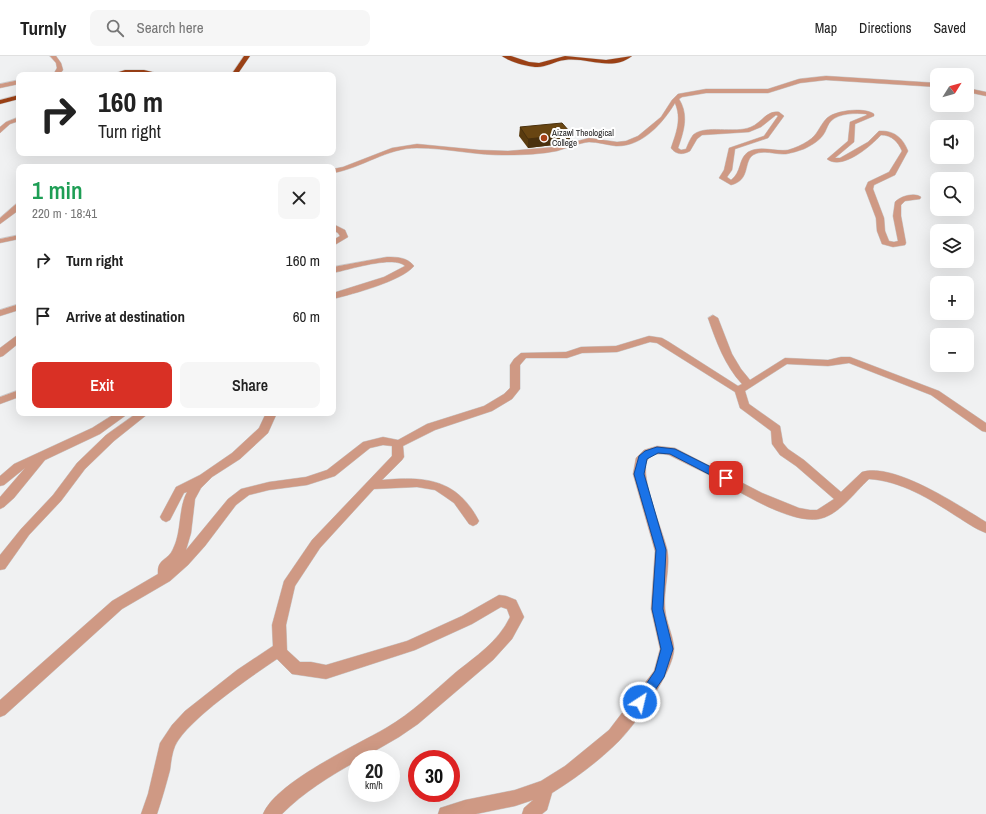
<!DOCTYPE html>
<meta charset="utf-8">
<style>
:root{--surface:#fff;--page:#f6f6f6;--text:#222;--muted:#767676;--line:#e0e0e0;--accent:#d93025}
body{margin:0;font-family:"Archivo Narrow",sans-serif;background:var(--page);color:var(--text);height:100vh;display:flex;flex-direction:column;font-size:15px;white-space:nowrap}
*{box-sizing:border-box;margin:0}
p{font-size:13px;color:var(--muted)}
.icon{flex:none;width:22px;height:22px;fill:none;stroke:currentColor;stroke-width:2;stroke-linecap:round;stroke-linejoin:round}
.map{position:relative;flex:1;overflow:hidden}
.drawer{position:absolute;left:16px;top:108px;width:320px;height:252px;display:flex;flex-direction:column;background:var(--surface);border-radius:8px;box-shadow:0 4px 16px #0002}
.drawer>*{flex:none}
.banner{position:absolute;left:16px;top:16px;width:320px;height:84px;border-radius:8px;box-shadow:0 4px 16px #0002;background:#fff;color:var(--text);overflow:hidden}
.needle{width:26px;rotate:53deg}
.buttons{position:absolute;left:930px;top:12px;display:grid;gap:8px}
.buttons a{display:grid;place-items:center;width:44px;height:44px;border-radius:8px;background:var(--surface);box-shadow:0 4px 16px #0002;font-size:20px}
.speed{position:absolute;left:348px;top:694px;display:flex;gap:8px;font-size:20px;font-weight:700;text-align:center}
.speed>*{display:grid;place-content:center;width:52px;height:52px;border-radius:50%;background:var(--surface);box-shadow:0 4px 16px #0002;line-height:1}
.speed small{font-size:10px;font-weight:400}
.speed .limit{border:6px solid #d22;background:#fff;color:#111}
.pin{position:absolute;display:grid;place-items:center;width:34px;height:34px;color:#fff;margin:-17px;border-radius:8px;box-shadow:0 2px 6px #0006}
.me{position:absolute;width:44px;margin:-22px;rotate:35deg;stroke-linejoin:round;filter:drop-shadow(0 0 3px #0008)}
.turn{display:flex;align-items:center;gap:14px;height:84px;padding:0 16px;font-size:18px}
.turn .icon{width:52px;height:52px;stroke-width:2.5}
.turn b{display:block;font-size:28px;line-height:34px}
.round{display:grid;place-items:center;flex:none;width:42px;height:42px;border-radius:8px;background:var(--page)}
.headline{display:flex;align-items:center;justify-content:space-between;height:68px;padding:0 16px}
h1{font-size:24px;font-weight:600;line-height:30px;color:#1e9e55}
.action{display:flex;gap:8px;margin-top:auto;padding:8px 16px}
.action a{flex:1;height:46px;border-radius:8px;background:var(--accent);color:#fff;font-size:16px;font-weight:600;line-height:46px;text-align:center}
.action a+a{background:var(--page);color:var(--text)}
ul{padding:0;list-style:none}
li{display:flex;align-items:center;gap:12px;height:56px;padding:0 16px}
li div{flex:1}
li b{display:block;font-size:15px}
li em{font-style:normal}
header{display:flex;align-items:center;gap:24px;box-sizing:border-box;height:56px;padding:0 20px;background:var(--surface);border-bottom:1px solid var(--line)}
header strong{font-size:19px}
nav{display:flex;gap:22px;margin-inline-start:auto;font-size:14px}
.search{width:280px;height:36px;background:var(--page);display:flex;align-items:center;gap:10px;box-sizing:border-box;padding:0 14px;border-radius:8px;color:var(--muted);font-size:15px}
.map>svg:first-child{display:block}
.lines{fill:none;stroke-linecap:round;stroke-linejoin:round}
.minor-casing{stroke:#cbcccd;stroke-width:1}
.trunk-casing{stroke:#cbcccd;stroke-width:1}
.minor{fill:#cf9984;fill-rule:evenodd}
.trunk{fill:#9b4116;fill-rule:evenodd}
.wall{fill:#593b0f}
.shaded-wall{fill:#49300d}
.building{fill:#684512;stroke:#49300d}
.route{fill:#1a73e8;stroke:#114b97}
.poi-dot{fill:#a74117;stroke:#fff;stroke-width:1.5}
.labels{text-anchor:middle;stroke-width:4;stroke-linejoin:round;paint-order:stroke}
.far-poi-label{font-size:9px;fill:#242425;stroke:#fff;text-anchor:start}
</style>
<header>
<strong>Turnly</strong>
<div class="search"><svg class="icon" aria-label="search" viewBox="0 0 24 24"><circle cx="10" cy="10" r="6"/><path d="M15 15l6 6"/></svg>Search here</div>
<nav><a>Map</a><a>Directions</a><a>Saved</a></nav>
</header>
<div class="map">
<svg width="986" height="758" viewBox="0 0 986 758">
<rect width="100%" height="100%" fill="#f0f1f2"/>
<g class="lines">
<!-- minor casing -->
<g class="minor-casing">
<path id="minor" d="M 50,0 L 56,0 L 61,7 L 63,14 L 59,19 L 53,19 L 57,12 L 56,7 Z
M 826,20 L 937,27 L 937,31 L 826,24 L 800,27 L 768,37 L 706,37 L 682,41 L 679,43 C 689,59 684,75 678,92 L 681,94 L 686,93 C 688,88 690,83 693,79 C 705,68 735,78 751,71 C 761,67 767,54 779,56 L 784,60 L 768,82 L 735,93 L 732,114 L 727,121 L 731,124 C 742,116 738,103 748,96 C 760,89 775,96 788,94 C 795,92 802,89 808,85 C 818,79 819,70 827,62 C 836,54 865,51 874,58 L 874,60 L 855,68 L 854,86 L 835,102 L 840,102 L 868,86 L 879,75 C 894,74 903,82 908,95 L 895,119 L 874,129 L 873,133 L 884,162 L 885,175 L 889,185 L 894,186 L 898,185 L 893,160 L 895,146 C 900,140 915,136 921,141 L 920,143 L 905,145 L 901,149 L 901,160 L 906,187 L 905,189 L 893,191 L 882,188 L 877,175 L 876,162 L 865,133 L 868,126 L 889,116 L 902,95 C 898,86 892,79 881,79 C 871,90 842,115 827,103 L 848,85 L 850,66 L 867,59 L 866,58 C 856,57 839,57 831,65 C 828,68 827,72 825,76 C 821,84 812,89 804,93 C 798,95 792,97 786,98 C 776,99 763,93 753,99 C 743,106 751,124 731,129 L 719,122 L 724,114 L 729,92 L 764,80 L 778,60 L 776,59 L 761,71 L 749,76 L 702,79 L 697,83 L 690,95 C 683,99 676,99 671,92 C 676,77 682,63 675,47 C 663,67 642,91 616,90 C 607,89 598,86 589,86 C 579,87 567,92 557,95 C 542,98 524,99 508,99 C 478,100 447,92 417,92 C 387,92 362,112 333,117 L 333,113 L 343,111 L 392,92 L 417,88 L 479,94 L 508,95 L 555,91 L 589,82 L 617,86 L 626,85 L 638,80 L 661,61 L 672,44 L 678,38 L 706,33 L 768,33 L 799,23 Z
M 19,24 L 19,28 L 0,32 L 0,28 Z
M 967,32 L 986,36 L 986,40 L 967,36 Z
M 19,61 L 19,65 L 10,68 L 0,77 L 0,71 L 6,66 Z
M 91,109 L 97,109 L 101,111 L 90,111 Z
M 16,148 L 19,148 L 19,154 L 0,168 L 0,162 Z
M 333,168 L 345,174 L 348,181 L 333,190 L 333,184 L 340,180 L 338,177 L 333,174 Z
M 19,179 L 19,183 L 0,187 L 0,183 Z
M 387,201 C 397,201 407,201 414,210 C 402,225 353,238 333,243 L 333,237 L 384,221 L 405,210 C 394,199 348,214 333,217 L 333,211 Z
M 19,248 L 19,254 L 0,260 L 0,254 Z
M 713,259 L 718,262 L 732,298 L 741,313 L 750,324 L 785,302 L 828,304 L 841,301 L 850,301 L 939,335 L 986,367 L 986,376 L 982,375 L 931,339 L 849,307 L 828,310 L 787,308 L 745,335 L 749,348 L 780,370 L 783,387 L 788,393 L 804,404 L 841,436 L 862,416 C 894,406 958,449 986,466 L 986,477 C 975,473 966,466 956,460 C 930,443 901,425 869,423 C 854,437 839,459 819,463 C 790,468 740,436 715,422 C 700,414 684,407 669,399 C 662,398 651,396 647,405 C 640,421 662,473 667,493 C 671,510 663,535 665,553 C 666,566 673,579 674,592 C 675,614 635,669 619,685 C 599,705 576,722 552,737 L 547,754 L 542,758 L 522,758 L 524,752 L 533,744 L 515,750 L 476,758 L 438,758 L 440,752 L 465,744 L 515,734 L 541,725 L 565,710 L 609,674 L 654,615 L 660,593 L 651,553 L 655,495 L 633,418 L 636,402 L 644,394 L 657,390 L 675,392 L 762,437 L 799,452 L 810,454 L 817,454 L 834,443 L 796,410 L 780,399 L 772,388 L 771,375 L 740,352 L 735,336 L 657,287 L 650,286 L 617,296 L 582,297 L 567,302 L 526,302 L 520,309 L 520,333 L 512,343 L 492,355 L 435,374 L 403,390 L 404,401 L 402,404 L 382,424 C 426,420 457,423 479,465 L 477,468 L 473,470 L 469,468 L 454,447 L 444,440 L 435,434 L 417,431 L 374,433 L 320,492 L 295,530 L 286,569 L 287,594 L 300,606 L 311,606 L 326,609 L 407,585 L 462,560 L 499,539 L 506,540 L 516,544 L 524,561 L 512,583 L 493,604 L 418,668 L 399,681 L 361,703 L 357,703 L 357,705 C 330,720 304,736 282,758 L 263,758 C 276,726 355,690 386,672 C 412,657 433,636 455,617 C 476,600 498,586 510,561 L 507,553 L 501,551 L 472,568 L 415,594 L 326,623 L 292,618 L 277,603 C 252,620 187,664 175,690 C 172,697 171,706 170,714 C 166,729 162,743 157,758 L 141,758 L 148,738 L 160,687 L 172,669 L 185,655 L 237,614 L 273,590 L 272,569 L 284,525 L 312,484 L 392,400 L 392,390 L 383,389 L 370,392 L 335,420 L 307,429 L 269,434 L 249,439 L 236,449 L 205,490 L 188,509 L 170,525 L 122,553 L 5,659 L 0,661 L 0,644 L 112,545 L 158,518 C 157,502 168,505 173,493 C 182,475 178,453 187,436 L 184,437 L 170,464 L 166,466 L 162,464 L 160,461 L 176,431 L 200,419 L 232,397 L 259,372 L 266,357 L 277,357 L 268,377 L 240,403 L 212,421 L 201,432 L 195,443 L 191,477 L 186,494 L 228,443 L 241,433 L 269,426 L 306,421 L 327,414 L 363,386 L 383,381 L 398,384 L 427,368 L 484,350 L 504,338 L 510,332 L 510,309 L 514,303 L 521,297 L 566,296 L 581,291 L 616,290 L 649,280 L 662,282 L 669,286 L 738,330 L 742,328 C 725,310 716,285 708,262 Z
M 19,279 L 19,287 L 3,300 L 0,301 L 0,292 L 16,280 Z
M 19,334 L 19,341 L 0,348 L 0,341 Z
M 116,357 L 129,357 L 100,378 L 45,404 L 14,442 L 4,451 L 0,453 L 0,441 L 25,412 L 4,429 L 0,430 L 0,420 L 14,408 L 92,372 Z
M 137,357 L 149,357 L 114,385 L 85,413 L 61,445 L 29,479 L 5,513 L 0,514 L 0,499 L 21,473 L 53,439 L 77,407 L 106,379 Z"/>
</g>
<!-- trunk casing -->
<g class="trunk-casing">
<path id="trunk" d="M 244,0 L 250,0 L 237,19 L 231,19 Z
M 502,0 L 511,0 L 529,6 L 539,7 L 565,0 L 606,4 L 632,0 C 612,16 587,1 565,4 C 554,5 546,12 535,11 C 525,10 510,6 502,0 Z
M 125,14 L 144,14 L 165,19 L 131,17 L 110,19 Z
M 19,39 L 19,43 L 0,48 L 0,44 Z"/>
</g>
<!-- minor -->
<use href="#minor" class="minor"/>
<!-- trunk -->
<use href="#trunk" class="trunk"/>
</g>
<!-- wall -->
<path class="wall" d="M 520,71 L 570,84 L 562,88 L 528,92 L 519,80 Z"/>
<!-- shaded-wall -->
<path class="shaded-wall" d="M 570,76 L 570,84 L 562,88 L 528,92 L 528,83 Z"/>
<!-- building -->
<path class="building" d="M 562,67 L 570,76 L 563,79 L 528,83 L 520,71 Z"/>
<!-- route -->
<path class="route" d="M 657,391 L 675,393 L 729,420 L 730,422 L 729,425 L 722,425 L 670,398 L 658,397 L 647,403 L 644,418 L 666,494 L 663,553 L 673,593 L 664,621 L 644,650 L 640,652 L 636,650 L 634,646 L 655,615 L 661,593 L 652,553 L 656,494 L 634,418 L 639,400 L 645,395 Z"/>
<!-- markers -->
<circle class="poi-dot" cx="544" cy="82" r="4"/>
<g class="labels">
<!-- far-poi labels -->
<g class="far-poi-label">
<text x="552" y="80">Aizawl Theological<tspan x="552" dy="10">College</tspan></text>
</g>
</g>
</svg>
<div class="buttons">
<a><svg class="needle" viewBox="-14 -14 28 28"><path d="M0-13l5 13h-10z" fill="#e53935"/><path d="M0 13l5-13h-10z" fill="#767676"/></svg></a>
<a><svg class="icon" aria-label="sound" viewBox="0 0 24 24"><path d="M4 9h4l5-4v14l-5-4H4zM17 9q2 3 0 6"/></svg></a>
<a><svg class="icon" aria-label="search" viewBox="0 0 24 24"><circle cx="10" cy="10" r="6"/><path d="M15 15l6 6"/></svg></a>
<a><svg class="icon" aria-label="layers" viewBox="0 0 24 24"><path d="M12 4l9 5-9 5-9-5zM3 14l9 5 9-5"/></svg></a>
<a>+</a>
<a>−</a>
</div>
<div class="speed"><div>20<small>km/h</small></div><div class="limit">30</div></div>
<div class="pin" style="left:726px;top:422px;background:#d93025"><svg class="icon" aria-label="arrive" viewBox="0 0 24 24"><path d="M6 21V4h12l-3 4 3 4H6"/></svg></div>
<svg class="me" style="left:640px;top:646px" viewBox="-20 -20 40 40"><circle r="17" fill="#1a73e8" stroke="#fff" stroke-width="3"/><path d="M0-11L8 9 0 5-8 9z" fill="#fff"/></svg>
<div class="banner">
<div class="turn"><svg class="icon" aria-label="right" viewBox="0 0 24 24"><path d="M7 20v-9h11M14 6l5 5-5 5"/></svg><div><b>160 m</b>Turn right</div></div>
</div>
<section class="drawer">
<div class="headline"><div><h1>1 min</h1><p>220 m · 18:41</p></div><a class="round"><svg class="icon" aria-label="close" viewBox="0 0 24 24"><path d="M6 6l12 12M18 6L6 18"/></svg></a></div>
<ul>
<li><svg class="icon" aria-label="right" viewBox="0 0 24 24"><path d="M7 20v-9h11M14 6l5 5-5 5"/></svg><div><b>Turn right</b></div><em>160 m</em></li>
<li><svg class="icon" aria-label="arrive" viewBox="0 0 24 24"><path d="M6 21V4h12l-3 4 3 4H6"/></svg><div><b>Arrive at destination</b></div><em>60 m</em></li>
</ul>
<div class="action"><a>Exit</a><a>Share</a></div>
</section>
</div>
